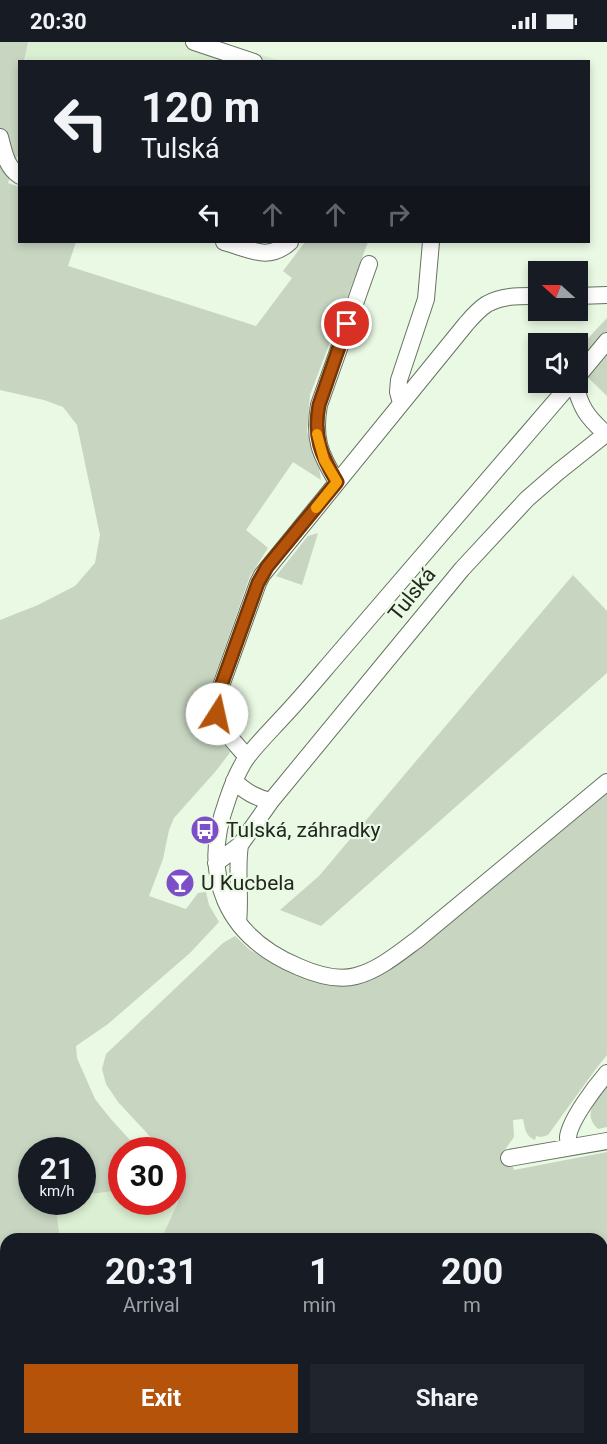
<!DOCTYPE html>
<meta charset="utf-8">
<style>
:root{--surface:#171b24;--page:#20242c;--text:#f1f3f6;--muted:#9ea1a6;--accent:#b45309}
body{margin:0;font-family:Roboto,sans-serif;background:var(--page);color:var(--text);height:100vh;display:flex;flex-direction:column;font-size:22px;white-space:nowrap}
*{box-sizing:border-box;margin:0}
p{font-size:20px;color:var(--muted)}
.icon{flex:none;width:33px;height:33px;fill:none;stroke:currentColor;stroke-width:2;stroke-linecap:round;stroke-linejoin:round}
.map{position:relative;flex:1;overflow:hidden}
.sheet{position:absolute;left:0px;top:1191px;width:608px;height:212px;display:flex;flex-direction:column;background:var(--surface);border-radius:18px 18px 0 0;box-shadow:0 3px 9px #0003}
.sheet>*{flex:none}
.banner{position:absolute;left:18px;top:18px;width:572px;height:183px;border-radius:0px;box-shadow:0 3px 9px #0003;background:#171b24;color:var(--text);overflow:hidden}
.needle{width:39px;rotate:291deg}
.tools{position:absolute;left:528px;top:219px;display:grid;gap:12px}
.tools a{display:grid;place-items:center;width:60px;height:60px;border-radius:0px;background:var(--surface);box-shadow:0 3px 9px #0003;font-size:30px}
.speed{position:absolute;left:18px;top:1095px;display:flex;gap:12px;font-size:30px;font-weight:700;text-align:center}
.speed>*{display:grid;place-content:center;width:78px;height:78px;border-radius:50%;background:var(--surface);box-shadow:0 3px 9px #0003;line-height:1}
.speed small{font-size:15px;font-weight:400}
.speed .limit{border:9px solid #d22;background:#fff;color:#111}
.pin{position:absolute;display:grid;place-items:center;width:51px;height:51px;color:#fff;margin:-26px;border:3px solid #fff;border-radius:50%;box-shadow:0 2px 6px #0007}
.me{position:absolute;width:66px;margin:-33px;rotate:10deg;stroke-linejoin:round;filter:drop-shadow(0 0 4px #0008)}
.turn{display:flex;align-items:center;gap:21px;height:126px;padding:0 24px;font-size:27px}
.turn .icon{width:78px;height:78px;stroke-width:2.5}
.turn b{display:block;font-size:42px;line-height:51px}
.lanes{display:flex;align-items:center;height:57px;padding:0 24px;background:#0003;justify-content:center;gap:30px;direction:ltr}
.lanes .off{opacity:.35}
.eta{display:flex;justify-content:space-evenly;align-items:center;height:102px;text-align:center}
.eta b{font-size:36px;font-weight:700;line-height:42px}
.button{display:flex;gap:12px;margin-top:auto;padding:12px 24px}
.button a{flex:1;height:69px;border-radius:0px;background:var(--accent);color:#fff;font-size:24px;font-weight:700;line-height:69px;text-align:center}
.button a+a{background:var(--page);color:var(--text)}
.status{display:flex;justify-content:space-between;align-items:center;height:42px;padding:0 30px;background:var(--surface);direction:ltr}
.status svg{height:16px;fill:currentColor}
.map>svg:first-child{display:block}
.built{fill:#dbefd2}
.green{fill:#c7d5c1}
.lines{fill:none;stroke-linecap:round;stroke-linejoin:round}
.minor-casing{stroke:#667360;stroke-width:18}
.minor{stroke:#fff;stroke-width:16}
.route-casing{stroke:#753606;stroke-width:15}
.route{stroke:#b45309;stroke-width:10}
.slow{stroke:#f59e0b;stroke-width:10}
.labels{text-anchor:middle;stroke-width:4.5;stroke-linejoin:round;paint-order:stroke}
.street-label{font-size:21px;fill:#222720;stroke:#e9f9e3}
.poi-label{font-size:21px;fill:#222720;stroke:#e9f9e3;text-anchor:start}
</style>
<div class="status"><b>20:30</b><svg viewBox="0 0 49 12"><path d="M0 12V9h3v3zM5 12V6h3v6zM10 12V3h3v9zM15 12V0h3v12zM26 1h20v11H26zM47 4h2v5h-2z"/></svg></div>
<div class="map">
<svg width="607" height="1402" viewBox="0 0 607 1402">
<rect width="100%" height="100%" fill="#e9f9e3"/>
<!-- built -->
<path class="built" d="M 28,0 L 219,0 L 281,19 L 24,20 Z
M 182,1139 L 177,1163 L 161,1197 L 60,1197 L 55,1160 L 82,1160 L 83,1153 L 121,1148 L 122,1160 L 172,1160 L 173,1141 Z
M 6,1285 L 6,1371 L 0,1378 L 0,1300 Z
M 409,1396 L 411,1402 L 160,1402 L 160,1397 Z"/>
<!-- green -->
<path class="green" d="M 0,0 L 28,0 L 24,19 L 20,20 L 19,112 L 16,117 L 8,141 L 19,145 L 20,200 L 76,200 L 68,224 L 256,284 L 292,236 L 283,229 L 305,200 L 368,200 L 310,353 L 307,389 L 319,425 L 321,438 L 293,420 L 246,488 L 268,506 L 250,534 L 212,642 L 208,662 L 232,708 L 215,730 L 174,776 L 169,788 L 163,817 L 149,854 L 186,867 L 198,851 L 206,850 L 209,863 L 219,880 L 190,911 L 108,982 L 76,1004 L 77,1016 L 95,1057 L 110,1076 L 139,1108 L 122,1108 L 121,1148 L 83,1153 L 82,1108 L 32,1108 L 32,1160 L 55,1160 L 60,1197 L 6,1197 L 6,1285 L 0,1300 L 0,578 L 38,563 L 75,544 L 95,521 L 100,493 L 77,383 L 63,365 L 44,358 L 0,348 Z
M 607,276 L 607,354 L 578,326 L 578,307 Z
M 318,491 L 302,543 L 276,534 L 308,494 Z
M 573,533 L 607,569 L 607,631 L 321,884 L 280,868 L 319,834 Z
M 607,749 L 607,1013 L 595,1028 L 548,1093 L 541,1095 L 536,1094 L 535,1098 C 525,1094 525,1086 523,1077 L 513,1078 L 514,1095 L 506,1106 L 514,1128 L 607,1110 L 607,1402 L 411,1402 L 409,1397 L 602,1396 L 602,1197 L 161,1197 L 177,1163 L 182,1139 L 173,1125 L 172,1108 L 160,1108 L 146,1090 L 118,1060 L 106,1042 L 102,1027 L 106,1012 L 223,901 L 235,894 L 250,908 L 277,924 L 312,939 L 345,943 Z
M 607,1044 L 607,1085 L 598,1087 C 581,1071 597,1058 607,1044 Z
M 6,1371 L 6,1396 L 160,1396 L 160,1402 L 0,1402 L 0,1378 Z"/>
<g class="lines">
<!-- minor casing -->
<g class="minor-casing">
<path id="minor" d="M 194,0 L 254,20
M 0,95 C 4,110 6,125 20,134
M 224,200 C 250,207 268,220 290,200
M 578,254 L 607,253
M 578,334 L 607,299
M 572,340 C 494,431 416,522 338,612 C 319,634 301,656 281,677 C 270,689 258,701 248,714 C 238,727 232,744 227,759 C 200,833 225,894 299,925 C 315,932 338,939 356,934 C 379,928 399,911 418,897 L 607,740
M 574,340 C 581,366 586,374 606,392
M 401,361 L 398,350 L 399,338 L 426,257 L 431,200
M 337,440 C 320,412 313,397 319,363 L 369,222
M 247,715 C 232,697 212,680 217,655 L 258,541 L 262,533 L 466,282 C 472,275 479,267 487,262 C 503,253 521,254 538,254
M 234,739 C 246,750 256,756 271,759
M 216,821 L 240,803 L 271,759 L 462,527 L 527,457 L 558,430 L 607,391
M 238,880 C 241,854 236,829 240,803
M 569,1105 C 569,1102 568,1099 568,1095 C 570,1078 595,1045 607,1031
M 509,1116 L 607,1099"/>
</g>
<!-- minor -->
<use href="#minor" class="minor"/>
</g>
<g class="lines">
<!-- route casing -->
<g class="route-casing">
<path id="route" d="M 217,672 L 215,664 L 217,655 L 258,541 L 267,525 L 337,440 C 321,413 313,395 319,363 L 347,282"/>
</g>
<!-- route -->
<use href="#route" class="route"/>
<!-- slow -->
<path class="slow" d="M 316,466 L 337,440 L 324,418 L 317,392"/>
</g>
<!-- icons -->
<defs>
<g id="bus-disc" transform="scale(1.5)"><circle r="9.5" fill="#7c4fc8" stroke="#e9f9e3"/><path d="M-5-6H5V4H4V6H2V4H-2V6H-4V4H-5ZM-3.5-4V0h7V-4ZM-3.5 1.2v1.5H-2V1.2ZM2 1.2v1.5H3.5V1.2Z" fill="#fff"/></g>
<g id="bar-disc" transform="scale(1.5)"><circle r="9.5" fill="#7c4fc8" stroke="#e9f9e3"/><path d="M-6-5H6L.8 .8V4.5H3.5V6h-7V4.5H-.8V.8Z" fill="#fff"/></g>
</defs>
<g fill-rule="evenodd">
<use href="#bus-disc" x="205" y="788"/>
<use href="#bar-disc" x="180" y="841"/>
</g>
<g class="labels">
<!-- street labels -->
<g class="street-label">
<text transform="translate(412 552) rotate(-51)" y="7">Tulská</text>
</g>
<!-- poi labels -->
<g class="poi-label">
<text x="226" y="795">Tulská, záhradky</text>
<text x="201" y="848">U Kucbela</text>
</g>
</g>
</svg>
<div class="tools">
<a><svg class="needle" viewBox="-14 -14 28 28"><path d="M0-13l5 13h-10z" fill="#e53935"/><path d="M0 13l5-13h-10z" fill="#9ea1a6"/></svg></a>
<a><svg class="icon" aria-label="sound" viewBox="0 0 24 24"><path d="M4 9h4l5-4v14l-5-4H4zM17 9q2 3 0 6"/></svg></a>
</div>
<div class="speed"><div>21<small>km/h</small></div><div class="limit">30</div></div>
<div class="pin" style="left:347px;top:282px;background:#d93025"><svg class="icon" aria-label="arrive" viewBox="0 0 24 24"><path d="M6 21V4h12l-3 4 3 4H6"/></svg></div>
<svg class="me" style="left:217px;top:672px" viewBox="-20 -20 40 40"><circle r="19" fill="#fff"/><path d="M0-13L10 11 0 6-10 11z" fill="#b45309"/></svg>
<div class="banner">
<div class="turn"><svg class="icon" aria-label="left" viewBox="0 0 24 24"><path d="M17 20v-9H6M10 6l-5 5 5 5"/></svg><div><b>120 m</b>Tulská</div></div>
<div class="lanes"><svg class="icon" aria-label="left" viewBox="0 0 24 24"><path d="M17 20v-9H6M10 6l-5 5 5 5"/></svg><svg class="icon off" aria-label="ahead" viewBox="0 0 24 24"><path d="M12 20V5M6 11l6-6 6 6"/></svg><svg class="icon off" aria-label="ahead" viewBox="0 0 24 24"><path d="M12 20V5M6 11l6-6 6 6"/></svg><svg class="icon off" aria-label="right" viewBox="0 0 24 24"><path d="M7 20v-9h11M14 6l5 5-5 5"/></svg></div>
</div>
<section class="sheet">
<div class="eta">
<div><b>20:31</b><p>Arrival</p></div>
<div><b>1</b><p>min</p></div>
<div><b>200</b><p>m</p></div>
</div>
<div class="button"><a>Exit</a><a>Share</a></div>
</section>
</div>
